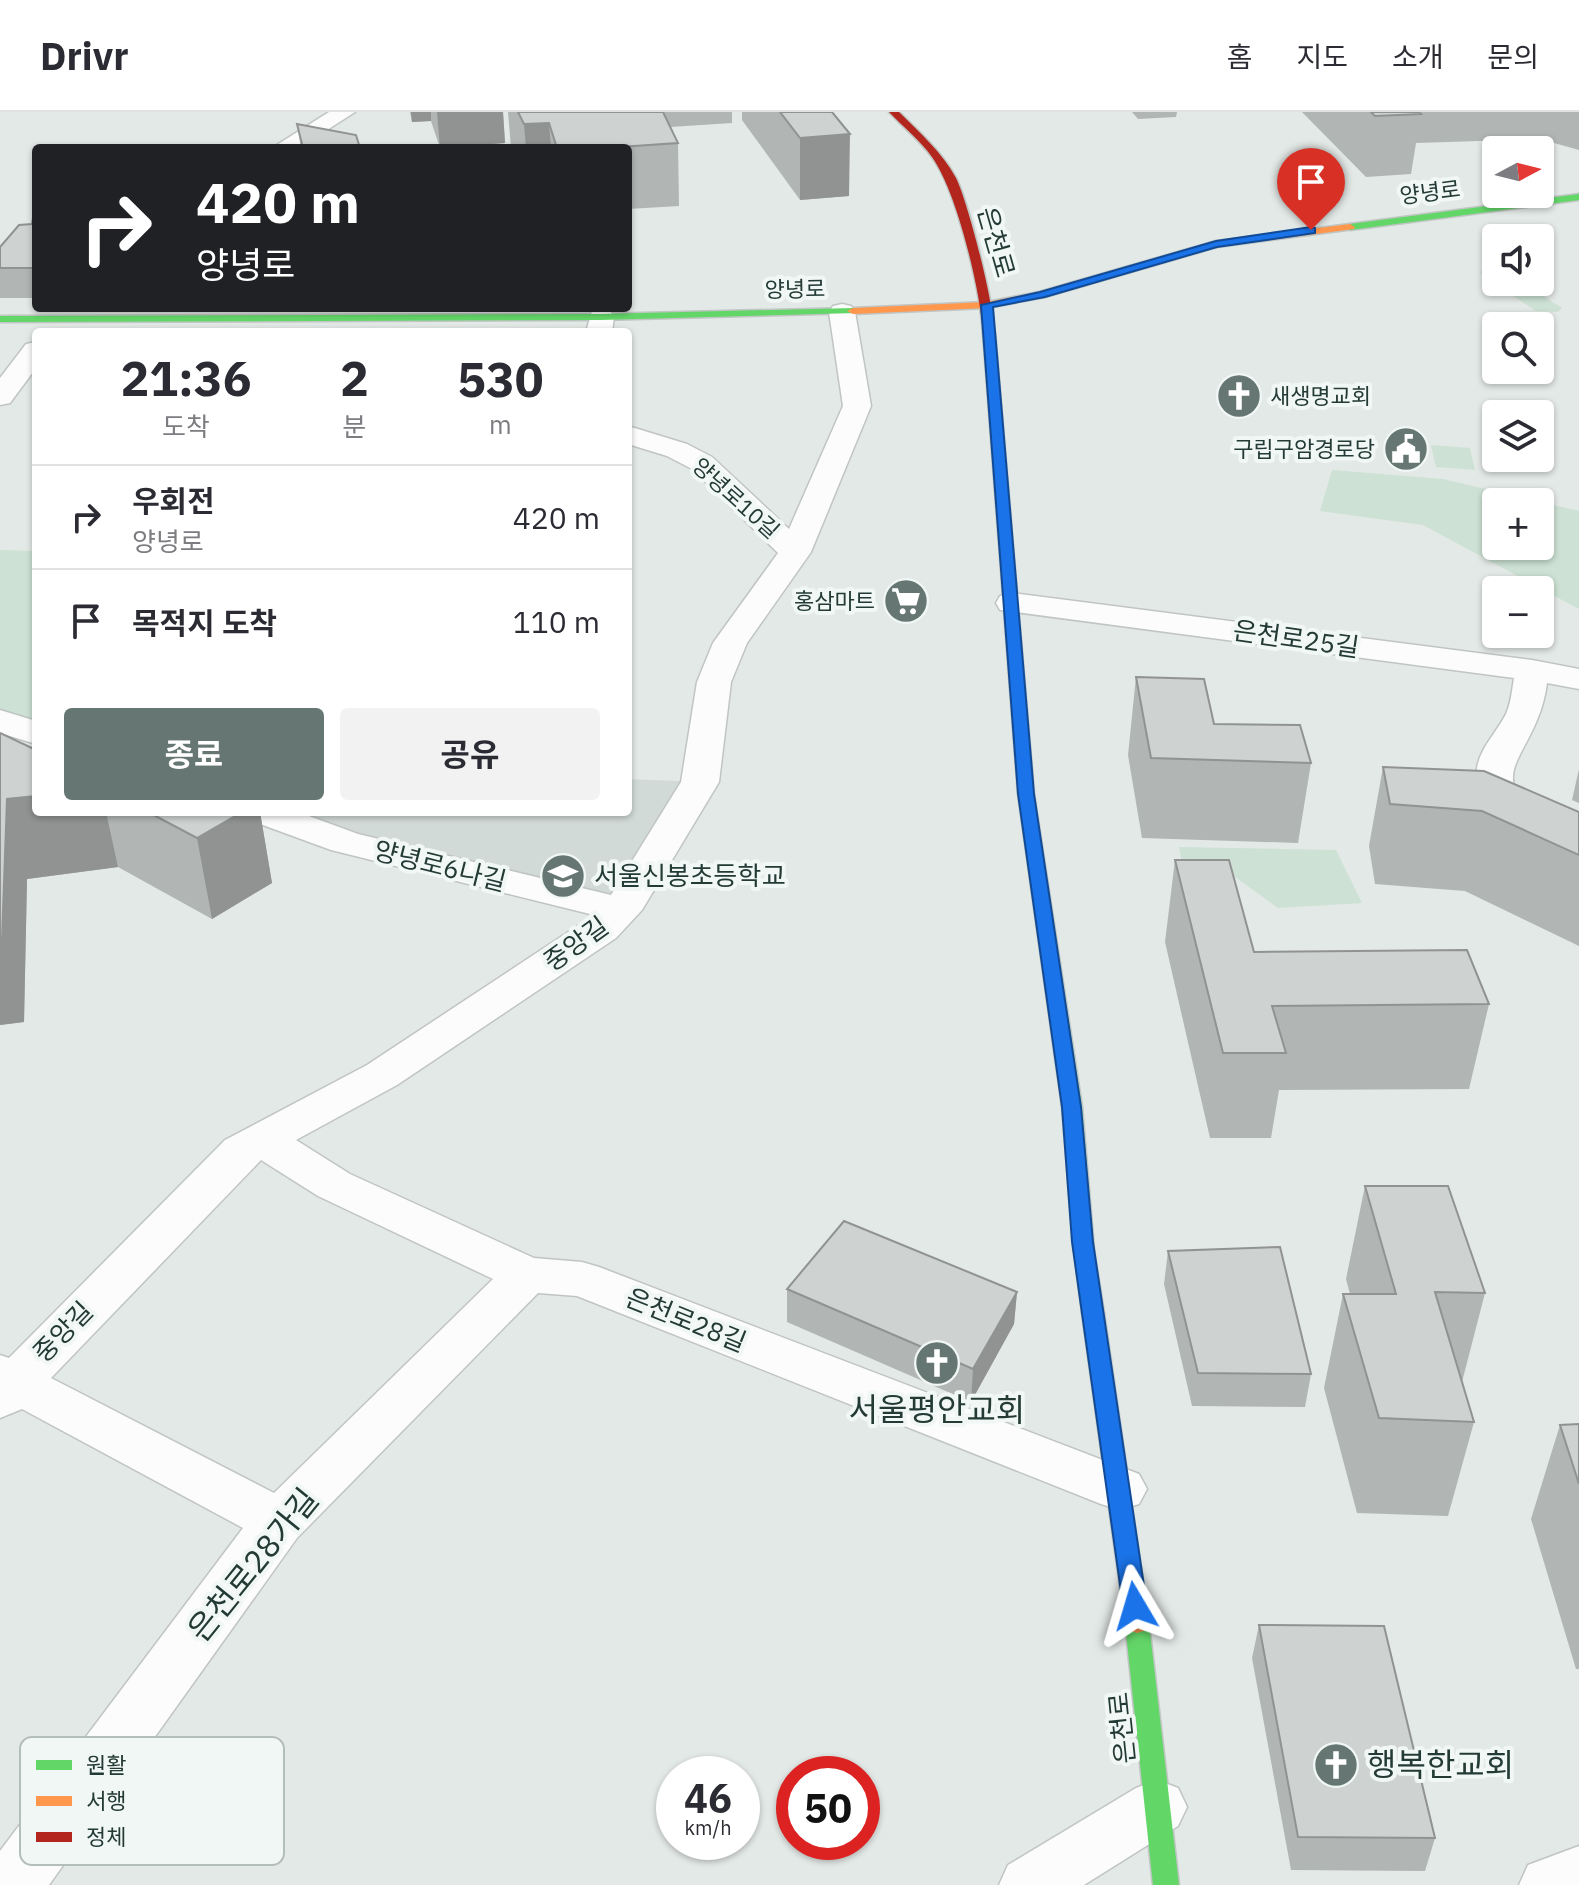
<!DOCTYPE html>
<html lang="ko">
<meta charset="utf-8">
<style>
:root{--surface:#fff;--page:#f2f2f3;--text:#2b2b33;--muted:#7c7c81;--line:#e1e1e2;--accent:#667773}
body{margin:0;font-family:"IBM Plex Sans","Noto Sans KR",sans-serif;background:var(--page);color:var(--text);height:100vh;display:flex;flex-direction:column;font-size:30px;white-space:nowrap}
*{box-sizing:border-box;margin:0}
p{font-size:26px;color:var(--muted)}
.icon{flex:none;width:44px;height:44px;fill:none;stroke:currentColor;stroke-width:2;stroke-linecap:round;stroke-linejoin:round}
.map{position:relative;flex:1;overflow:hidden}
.sheet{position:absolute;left:32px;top:216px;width:600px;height:488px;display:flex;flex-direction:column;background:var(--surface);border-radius:8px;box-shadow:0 2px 6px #0004}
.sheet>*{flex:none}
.top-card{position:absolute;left:32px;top:32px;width:600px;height:168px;border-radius:8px;box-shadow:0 2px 6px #0004;background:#202124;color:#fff;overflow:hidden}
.needle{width:52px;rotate:83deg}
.buttons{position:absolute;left:1482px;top:24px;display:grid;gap:16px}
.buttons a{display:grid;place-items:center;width:72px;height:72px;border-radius:8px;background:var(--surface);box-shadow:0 2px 6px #0004;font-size:40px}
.speed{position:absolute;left:656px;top:1644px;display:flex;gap:16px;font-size:40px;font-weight:700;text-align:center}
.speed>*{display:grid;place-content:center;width:104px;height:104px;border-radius:50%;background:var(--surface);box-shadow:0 2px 6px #0004;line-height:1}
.speed small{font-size:20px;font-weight:400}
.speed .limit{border:12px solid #d22;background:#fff;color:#111}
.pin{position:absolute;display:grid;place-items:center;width:68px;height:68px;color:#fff;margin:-82px -34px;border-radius:50% 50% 50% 0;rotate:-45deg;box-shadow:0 0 8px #0007}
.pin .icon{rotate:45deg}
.me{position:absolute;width:88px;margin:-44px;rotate:353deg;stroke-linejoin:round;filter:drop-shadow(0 0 6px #0008)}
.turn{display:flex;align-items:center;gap:28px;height:168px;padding:0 32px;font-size:36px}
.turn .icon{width:104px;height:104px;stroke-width:2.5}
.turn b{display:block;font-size:56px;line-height:68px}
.eta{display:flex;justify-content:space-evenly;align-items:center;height:136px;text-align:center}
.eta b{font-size:48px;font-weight:700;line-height:56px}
.cta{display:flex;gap:16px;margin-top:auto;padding:16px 32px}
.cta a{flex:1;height:92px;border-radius:8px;background:var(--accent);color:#fff;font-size:32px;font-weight:700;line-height:92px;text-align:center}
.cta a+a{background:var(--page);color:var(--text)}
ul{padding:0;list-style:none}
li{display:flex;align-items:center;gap:24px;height:104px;padding:0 32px;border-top:2px solid var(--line)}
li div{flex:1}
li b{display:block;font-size:30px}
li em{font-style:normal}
header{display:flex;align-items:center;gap:48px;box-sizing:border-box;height:112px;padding:0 40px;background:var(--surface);border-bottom:2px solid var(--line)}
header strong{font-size:38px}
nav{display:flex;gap:44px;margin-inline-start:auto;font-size:28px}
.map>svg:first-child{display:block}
.built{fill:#d1dad6}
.green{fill:#cde1d4;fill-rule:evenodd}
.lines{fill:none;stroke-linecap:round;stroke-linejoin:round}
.street-casing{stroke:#c0c5c3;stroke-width:3}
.fast-casing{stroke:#c0c6c3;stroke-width:3}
.slow-casing{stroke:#c0c6c3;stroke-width:3}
.jam-casing{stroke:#c0c6c3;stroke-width:3}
.street{fill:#fbfcfb;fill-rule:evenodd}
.fast{fill:#63d668;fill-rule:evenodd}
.slow{fill:#ff974d;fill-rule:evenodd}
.jam{fill:#b3261e;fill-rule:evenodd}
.wall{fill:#b1b5b4}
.shaded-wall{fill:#909392}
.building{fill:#ced2d1;stroke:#909392;stroke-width:2}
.route{fill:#1a73e8;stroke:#114b97;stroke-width:2}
.labels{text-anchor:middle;stroke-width:8;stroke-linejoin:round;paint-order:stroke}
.far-street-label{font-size:22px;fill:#233a35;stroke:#f1f7f5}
.far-poi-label{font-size:22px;fill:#233a35;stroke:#f1f7f5;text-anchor:end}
.street-label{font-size:26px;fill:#233a35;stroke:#f1f7f5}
.poi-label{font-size:26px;fill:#233a35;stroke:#f1f7f5;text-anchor:start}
.near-poi-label{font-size:32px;fill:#233a35;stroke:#f1f7f5}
.near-street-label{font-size:32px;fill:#233a35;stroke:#f1f7f5}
.key{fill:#f1f7f5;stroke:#b3bebb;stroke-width:2}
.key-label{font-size:22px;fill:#233a35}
</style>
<header>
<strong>Drivr</strong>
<nav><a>홈</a><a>지도</a><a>소개</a><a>문의</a></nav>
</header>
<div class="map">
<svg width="1579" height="1773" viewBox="0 0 1579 1773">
<rect width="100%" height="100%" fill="#e3e9e6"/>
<!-- built -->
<path class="built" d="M 628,667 L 700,670 L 622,798 L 262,700 L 628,700 Z"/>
<!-- green -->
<path class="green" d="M 1484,157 L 1496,157 L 1496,170 L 1522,170 L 1562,196 L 1558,200 L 1536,199 L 1483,164 L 1480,160 Z
M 1431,333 L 1470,336 L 1475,358 L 1436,355 Z
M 1332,358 L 1443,367 L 1579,399 L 1579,497 L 1423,413 L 1320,399 ZM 1496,390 L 1540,390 L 1540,434 L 1496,434 Z
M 0,438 L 36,439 L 36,614 L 0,599 Z
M 1179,735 L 1336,738 L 1362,791 L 1278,796 L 1234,764 L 1184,761 Z"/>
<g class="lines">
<!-- street casing -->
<g class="street-casing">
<path id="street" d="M 329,0 L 355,0 L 299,36 L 272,36 Z
M 842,192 L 851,194 L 855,200 L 871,294 L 811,440 L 747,531 L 731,570 L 719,670 L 642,798 L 616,826 L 397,973 L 296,1028 L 350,1062 L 534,1146 L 582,1150 L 599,1155 L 1139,1362 L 1147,1377 L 1139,1392 L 1120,1398 L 1101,1392 L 577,1184 L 538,1181 L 297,1426 L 49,1773 L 0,1773 L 0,1739 L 243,1416 L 22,1297 L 0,1306 L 0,1243 L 9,1246 L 225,1028 L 367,953 L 594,803 L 331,738 L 249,708 L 243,700 L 298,700 L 358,722 L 611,783 L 681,670 L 697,570 L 713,531 L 778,441 L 692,357 L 667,344 L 628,332 L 628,314 L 687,332 L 712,345 L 789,417 L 843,294 L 829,200 L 833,194 ZM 261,1048 L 318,1084 L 493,1167 L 274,1381 L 51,1266 Z
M 601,197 L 610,199 L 614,205 L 612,220 L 586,220 L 592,199 Z
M 36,230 L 36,256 L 10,291 L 0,293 L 0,266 L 26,232 Z
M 1012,481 L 1532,548 L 1579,557 L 1579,577 L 1547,571 C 1537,653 1459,667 1579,721 L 1579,747 C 1543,737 1468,703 1477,656 C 1480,636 1497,620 1506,602 C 1511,591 1512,578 1514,566 L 1000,498 L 996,491 L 1000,484 Z
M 0,598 L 36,609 L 36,632 L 0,621 Z
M 1157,1668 L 1178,1676 L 1187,1695 L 1178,1714 L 1084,1773 L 999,1773 L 1008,1753 L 1136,1676 Z
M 1579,1734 L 1579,1773 L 1519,1773 L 1528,1753 Z"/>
</g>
<!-- fast casing -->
<g class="fast-casing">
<path id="fast" d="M 1579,82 L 1579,88 L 1350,118 L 1345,115 L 1350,112 Z
M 853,196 L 859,199 L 857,201 L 601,208 L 0,210 L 0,204 L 601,202 Z
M 989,218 L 995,221 L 1034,682 L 1082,995 L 1094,1138 L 1104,1201 L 1100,1206 L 1086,1206 L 1082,1201 L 1074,1138 L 1062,995 L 1018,682 L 983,221 Z
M 1137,1501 L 1146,1504 L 1149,1511 L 1179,1773 L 1153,1773 L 1125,1511 L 1128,1504 Z"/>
</g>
<!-- slow casing -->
<g class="slow-casing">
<path id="slow" d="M 1350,112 L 1355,115 L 1354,117 L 1217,135 L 1045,185 L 987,196 L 853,202 L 847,199 L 853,196 L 987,190 L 1039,180 L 1216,129 Z
M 1093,1193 L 1100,1196 L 1104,1201 L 1149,1511 L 1146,1518 L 1137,1521 L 1128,1518 L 1125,1511 L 1082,1201 L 1086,1196 Z"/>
</g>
<!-- jam casing -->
<g class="jam-casing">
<path id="jam" d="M 889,0 L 899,0 C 920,21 942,40 956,66 C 967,87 998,204 993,223 L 983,221 C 980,177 957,80 932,45 C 920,28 903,15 889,0 Z"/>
</g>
<!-- street -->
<use href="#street" class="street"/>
<!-- fast -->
<use href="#fast" class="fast"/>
<!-- slow -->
<use href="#slow" class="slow"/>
<!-- jam -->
<use href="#jam" class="jam"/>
</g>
<!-- wall -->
<path class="wall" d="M 410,0 L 503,0 L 505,31 L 440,36 L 431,9 L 412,10 Z
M 508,0 L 732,0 L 732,11 L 670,15 L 678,31 L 679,94 L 628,97 L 628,36 L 511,36 Z
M 742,0 L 832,0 L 849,84 L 800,88 L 742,8 Z
M 1132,0 L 1177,0 L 1176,5 L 1138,7 Z
M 1302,0 L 1579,0 L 1579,38 L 1540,27 L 1416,31 L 1411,62 L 1366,65 Z
M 297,12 L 360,36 L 301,36 Z
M 36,106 L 36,186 L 0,186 L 0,135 L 32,112 Z
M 1136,565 L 1214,612 L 1311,651 L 1298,731 L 1142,726 L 1128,643 Z
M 1383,655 L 1579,700 L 1579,834 L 1465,779 L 1375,772 L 1369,734 Z
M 1579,657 L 1579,691 L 1572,688 Z
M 36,700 L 260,700 L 272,771 L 212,807 L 118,755 L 27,767 L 24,910 L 0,913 Z
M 1175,748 L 1254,840 L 1489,892 L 1469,977 L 1279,978 L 1271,1026 L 1210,1026 L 1165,830 Z
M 1365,1074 L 1485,1181 L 1462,1270 L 1474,1310 L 1448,1404 L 1357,1401 L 1324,1276 L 1343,1182 L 1350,1182 L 1346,1167 Z
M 1168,1139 L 1311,1262 L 1305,1295 L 1192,1294 L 1164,1172 Z
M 787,1177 L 1017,1180 L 1014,1212 L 971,1290 L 787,1210 Z
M 1579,1312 L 1579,1557 L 1576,1557 L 1531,1407 L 1560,1313 Z
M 1259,1513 L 1435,1726 L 1425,1759 L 1291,1758 L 1252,1546 Z"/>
<!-- shaded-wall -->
<path class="shaded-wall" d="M 411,0 L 431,0 L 431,9 L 412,10 Z
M 437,0 L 503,0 L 505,31 L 440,36 Z
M 549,11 L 551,36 L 526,36 L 524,12 Z
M 850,22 L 849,84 L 800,88 L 800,26 Z
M 36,684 L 36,700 L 106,700 L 118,755 L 27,767 L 24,910 L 0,913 L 0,827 L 7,687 Z
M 242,700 L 260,700 L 272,771 L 212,807 L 197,726 Z
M 1017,1180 L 1014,1212 L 971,1290 L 973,1257 Z"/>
<!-- building -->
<path class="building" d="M 518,0 L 663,0 L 678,31 L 604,36 L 557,36 L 549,11 L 524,12 Z
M 780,0 L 832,0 L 850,22 L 800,26 Z
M 1371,0 L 1419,0 L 1421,2 L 1375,4 Z
M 297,12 L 356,23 L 360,36 L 303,36 Z
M 33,106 L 36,106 L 36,156 L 0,156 L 0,135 L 19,113 L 32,112 Z
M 1136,565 L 1204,567 L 1214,612 L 1300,613 L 1311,651 L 1151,646 Z
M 0,621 L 36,638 L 36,684 L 7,687 L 2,827 L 0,827 Z
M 1383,655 L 1484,659 L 1579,700 L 1579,743 L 1482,699 L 1390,692 Z
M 148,700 L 242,700 L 197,726 Z
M 1175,748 L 1229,748 L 1254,840 L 1467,838 L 1489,892 L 1272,894 L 1286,941 L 1223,941 Z
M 1365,1074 L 1448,1074 L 1485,1181 L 1435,1180 L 1474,1310 L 1379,1306 L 1343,1182 L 1396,1182 Z
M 844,1109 L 1017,1180 L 973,1257 L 787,1177 Z
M 1280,1135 L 1311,1262 L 1198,1261 L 1168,1139 Z
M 1579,1312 L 1579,1372 L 1560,1313 Z
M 1259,1513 L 1384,1514 L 1435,1726 L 1298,1725 Z"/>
<!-- route -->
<path class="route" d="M 1311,115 L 1315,116 L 1315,121 L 1217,135 L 1045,185 L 993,195 L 1034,682 L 1081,995 L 1093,1130 L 1147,1494 L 1144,1501 L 1135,1504 L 1126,1501 L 1123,1494 L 1072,1130 L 1062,995 L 1018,682 L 981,193 L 1040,180 L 1216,129 Z"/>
<!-- icons -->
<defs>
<g id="church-disc" transform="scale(2.3)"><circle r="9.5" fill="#667773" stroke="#f1f7f5"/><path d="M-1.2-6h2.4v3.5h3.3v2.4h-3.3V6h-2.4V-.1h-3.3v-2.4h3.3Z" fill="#fff"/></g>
<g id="civic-disc" transform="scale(2.3)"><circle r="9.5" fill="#667773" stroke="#f1f7f5"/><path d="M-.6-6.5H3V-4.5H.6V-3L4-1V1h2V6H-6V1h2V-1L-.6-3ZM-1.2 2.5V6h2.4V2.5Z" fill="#fff"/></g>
<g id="supermarket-disc" transform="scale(2.3)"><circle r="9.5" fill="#667773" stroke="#f1f7f5"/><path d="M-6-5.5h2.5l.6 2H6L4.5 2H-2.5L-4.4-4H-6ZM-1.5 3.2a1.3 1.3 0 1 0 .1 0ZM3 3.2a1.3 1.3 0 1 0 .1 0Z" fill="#fff"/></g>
<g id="school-disc" transform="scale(2.3)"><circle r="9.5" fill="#667773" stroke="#f1f7f5"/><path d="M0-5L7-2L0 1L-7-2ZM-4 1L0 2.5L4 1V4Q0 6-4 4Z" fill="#fff"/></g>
</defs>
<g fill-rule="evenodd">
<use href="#church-disc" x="1239" y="284"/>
<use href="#civic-disc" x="1406" y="337"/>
<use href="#supermarket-disc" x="906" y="489"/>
<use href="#school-disc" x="563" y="764"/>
<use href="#church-disc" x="937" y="1251"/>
<use href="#church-disc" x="1336" y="1653"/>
</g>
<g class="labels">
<!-- far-street labels -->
<g class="far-street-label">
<text transform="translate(1430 80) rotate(-7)" y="8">양녕로</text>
<text transform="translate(795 177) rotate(-1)" y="8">양녕로</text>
<text transform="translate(736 386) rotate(42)" y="8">양녕로10길</text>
</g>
<!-- far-poi labels -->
<g class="far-poi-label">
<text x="1270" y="292" text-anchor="start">새생명교회</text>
<text x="1375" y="345">구립구암경로당</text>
<text x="875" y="497">홍삼마트</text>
</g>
<!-- street labels -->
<g class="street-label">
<text transform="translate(996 130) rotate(74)" y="9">은천로</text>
<text transform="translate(1296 527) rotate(8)" y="9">은천로25길</text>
<text transform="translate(440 754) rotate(14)" y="9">양녕로6나길</text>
<text transform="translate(576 832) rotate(-36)" y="9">중앙길</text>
<text transform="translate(686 1208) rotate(22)" y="9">은천로28길</text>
<text transform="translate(63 1220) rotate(-46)" y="9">중앙길</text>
<text transform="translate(1122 1616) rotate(-96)" y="9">은천로</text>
</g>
<!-- poi labels -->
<g class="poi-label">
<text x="594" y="773">서울신봉초등학교</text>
</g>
<!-- near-poi labels -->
<g class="near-poi-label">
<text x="937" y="1309">서울평안교회</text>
<text x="1367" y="1664" text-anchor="start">행복한교회</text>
</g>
<!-- near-street labels -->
<g class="near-street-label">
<text transform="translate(253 1453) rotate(-51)" y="11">은천로28가길</text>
</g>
</g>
<!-- legend -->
<rect x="20" y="1625" width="264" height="128" rx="12" class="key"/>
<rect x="36" y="1648" width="36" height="10" fill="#63d668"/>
<rect x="36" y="1684" width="36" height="10" fill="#ff974d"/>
<rect x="36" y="1720" width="36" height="10" fill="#b3261e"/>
<g class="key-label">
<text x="86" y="1661">원활</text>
<text x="86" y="1697">서행</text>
<text x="86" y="1733">정체</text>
</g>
</svg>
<div class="buttons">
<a><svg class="needle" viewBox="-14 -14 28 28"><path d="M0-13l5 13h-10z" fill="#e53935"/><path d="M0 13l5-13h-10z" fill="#7c7c81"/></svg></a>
<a><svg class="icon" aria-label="sound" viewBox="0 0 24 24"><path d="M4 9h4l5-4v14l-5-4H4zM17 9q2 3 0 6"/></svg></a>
<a><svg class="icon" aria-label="search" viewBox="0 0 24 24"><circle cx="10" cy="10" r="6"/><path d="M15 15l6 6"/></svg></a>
<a><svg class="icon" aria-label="layers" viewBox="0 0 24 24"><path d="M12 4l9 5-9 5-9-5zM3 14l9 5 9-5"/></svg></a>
<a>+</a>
<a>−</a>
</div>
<div class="speed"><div>46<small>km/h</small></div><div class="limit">50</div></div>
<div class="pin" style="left:1311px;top:118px;background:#d93025"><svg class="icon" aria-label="arrive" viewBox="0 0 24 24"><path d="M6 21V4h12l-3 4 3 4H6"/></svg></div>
<svg class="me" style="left:1135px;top:1494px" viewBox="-20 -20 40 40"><path d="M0-17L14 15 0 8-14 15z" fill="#1a73e8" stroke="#fff" stroke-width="4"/></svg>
<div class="top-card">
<div class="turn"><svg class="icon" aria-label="right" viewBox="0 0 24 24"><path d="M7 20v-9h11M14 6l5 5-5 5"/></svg><div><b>420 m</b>양녕로</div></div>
</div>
<section class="sheet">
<div class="eta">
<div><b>21:36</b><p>도착</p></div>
<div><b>2</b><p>분</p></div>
<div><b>530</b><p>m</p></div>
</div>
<ul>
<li><svg class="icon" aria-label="right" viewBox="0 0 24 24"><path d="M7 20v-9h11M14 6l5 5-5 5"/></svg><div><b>우회전</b><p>양녕로</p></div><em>420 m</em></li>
<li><svg class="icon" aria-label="arrive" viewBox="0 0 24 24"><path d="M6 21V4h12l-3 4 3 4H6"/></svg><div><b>목적지 도착</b></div><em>110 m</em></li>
</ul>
<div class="cta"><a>종료</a><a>공유</a></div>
</section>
</div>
